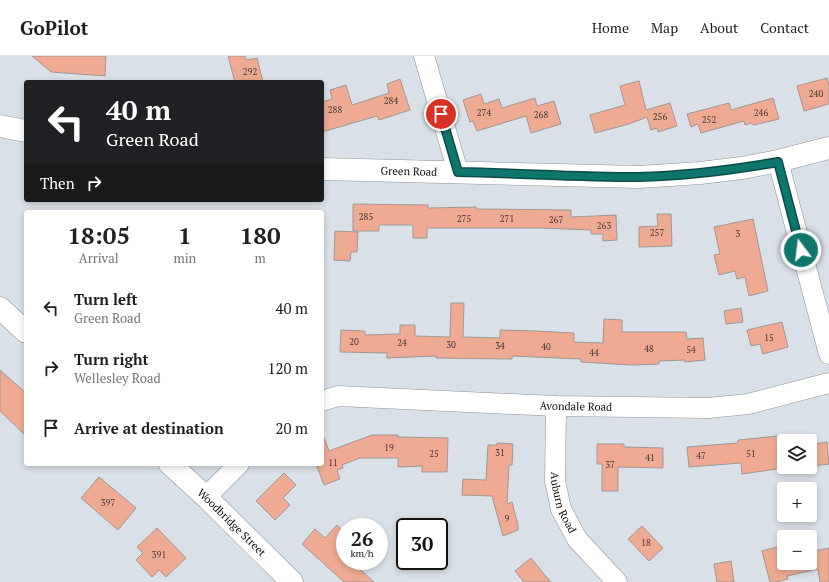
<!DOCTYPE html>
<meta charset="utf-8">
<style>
:root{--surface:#fff;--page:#f6f6f6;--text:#202124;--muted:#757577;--line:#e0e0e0}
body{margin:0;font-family:"PT Serif",serif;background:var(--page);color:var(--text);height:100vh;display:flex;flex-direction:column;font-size:15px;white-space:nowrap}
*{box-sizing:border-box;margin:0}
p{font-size:13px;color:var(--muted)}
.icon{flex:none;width:22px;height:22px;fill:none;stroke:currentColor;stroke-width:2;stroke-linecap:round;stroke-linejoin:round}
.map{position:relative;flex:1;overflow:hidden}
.drawer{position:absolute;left:24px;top:154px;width:300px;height:256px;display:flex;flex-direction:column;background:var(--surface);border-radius:4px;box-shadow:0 2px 6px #0003}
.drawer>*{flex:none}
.top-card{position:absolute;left:24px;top:24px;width:300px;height:122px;border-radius:4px;box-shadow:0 2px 6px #0003;background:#202124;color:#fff;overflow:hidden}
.controls{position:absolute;left:777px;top:378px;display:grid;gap:8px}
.controls a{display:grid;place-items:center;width:40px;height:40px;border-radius:4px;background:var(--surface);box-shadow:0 2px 6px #0003;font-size:20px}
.speed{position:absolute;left:336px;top:462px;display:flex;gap:8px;font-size:20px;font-weight:700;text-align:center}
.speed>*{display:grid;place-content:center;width:52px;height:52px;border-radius:50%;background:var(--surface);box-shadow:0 2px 6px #0003;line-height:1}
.speed small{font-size:10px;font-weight:400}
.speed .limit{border:2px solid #111;border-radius:6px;background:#fff;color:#111}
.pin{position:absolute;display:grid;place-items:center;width:34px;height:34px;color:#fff;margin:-17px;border:2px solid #fff;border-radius:50%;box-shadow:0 1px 4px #0007}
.me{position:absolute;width:44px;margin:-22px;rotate:345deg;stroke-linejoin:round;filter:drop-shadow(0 0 3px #0008)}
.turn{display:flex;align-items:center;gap:14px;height:84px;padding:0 16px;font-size:18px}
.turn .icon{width:52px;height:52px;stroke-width:2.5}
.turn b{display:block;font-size:28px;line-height:34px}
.then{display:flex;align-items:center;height:38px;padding:0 16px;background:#0003;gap:8px;font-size:15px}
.eta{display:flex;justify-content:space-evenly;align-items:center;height:68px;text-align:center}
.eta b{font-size:24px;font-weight:700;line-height:28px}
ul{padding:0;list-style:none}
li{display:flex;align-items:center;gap:12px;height:60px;padding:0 16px}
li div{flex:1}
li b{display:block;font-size:15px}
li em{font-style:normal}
header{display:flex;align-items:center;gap:24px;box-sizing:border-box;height:56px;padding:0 20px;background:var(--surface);border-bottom:1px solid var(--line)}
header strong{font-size:19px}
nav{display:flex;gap:22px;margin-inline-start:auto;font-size:14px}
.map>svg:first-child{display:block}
.building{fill:#eeaa92;stroke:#a19894}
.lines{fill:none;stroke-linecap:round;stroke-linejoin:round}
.street-casing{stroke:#8d9299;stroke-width:21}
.secondary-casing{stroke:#8d9299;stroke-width:23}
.street{stroke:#fff;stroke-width:20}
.secondary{stroke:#fff;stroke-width:22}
.route-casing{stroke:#0a4d48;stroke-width:10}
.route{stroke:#0f766e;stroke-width:7}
.labels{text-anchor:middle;stroke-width:4;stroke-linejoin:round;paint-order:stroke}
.number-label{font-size:9px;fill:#463632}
.street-label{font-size:11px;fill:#0e1012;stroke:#dae0e7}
</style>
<header>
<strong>GoPilot</strong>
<nav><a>Home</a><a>Map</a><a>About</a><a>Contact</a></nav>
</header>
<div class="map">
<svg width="829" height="526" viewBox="0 0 829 526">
<rect width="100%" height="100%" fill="#dae0e7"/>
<!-- building -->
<path class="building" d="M 32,0 L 106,0 L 105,20 L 51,16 Z
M 228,0 L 245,0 L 246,4 L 257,2 L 263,26 L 235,26 Z
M 827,22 L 829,29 L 829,48 L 804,55 L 797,30 Z
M 400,23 L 410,54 L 379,64 L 377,60 L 322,76 L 322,46 L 332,43 L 330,34 L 346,29 L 352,49 L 389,37 L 387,28 Z
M 639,25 L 646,54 L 670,47 L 677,70 L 658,76 L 657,72 L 651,74 L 647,61 L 629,68 L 595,77 L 590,59 L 625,49 L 620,30 Z
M 481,38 L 484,48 L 499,43 L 502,52 L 535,42 L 537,50 L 554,45 L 561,68 L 531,77 L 526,60 L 477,75 L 473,65 L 470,66 L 463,44 Z
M 773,42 L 779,63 L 754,69 L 751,67 L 745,69 L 744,65 L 701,77 L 698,68 L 691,71 L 687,58 L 729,47 L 731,54 Z
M 353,148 L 428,149 L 428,152 L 476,151 L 476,153 L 571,154 L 571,161 L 616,159 L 617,184 L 603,185 L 603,178 L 591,178 L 591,174 L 541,172 L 427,172 L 427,182 L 413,182 L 413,169 L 379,169 L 379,175 L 353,175 Z
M 657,158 L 671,158 L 672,190 L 639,191 L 639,171 L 658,170 Z
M 753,163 L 768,235 L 749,240 L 745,221 L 737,223 L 735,215 L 719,219 L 714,199 L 720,198 L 714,171 Z
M 335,175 L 358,176 L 357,196 L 351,196 L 350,205 L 334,204 Z
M 451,247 L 464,247 L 463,281 L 500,282 L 500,274 L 535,275 L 574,277 L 574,286 L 603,287 L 604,263 L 622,264 L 622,276 L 686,276 L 687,283 L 703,282 L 705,304 L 685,306 L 685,304 L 659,305 L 659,308 L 632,309 L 581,306 L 581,303 L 512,300 L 512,303 L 436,302 L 436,300 L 387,302 L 387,297 L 340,296 L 341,274 L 365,275 L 365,279 L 400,278 L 400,269 L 415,269 L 415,280 L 450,281 Z
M 741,252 L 743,266 L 726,268 L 724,255 Z
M 782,266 L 788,291 L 763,298 L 760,288 L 751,290 L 747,274 Z
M 0,314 L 26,337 L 26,380 L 0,355 Z
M 322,379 L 323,379 L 329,395 L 372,379 L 398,379 L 398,381 L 448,382 L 447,416 L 422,416 L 422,410 L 398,411 L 398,402 L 360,402 L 342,409 L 343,412 L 337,414 L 340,423 L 324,429 L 316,408 L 322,408 Z
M 778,380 L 784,412 L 742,418 L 741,407 L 689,411 L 687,391 L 738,387 L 738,384 Z
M 827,386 L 829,408 L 812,410 L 810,389 Z
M 497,387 L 513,388 L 512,409 L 509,409 L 507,448 L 512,446 L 518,469 L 518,474 L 503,480 L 492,440 L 462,439 L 463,423 L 486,424 L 488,389 L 497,389 Z
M 597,388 L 624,388 L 624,391 L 663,392 L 663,412 L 618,411 L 618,435 L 602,435 L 602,408 L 597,408 Z
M 284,417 L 296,429 L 283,442 L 290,449 L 275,464 L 256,445 Z
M 99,421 L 136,452 L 118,474 L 81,442 Z
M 337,469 L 345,477 L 345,505 L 351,505 L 374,526 L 344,526 L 302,488 L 315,473 L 325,482 Z
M 642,470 L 663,492 L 649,505 L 628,483 Z
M 157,472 L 186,502 L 166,521 L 159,514 L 152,521 L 136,504 L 143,497 L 137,491 Z
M 784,489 L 784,507 L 817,507 L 814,495 L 829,492 L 829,526 L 820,526 L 818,513 L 787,520 L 788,523 L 776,526 L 770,526 L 762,495 Z
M 531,502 L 543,517 L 551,526 L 524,526 L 515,515 Z
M 731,505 L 734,526 L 717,526 L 714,508 Z"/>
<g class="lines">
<!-- street casing -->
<g class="street-casing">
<g id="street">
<path d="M 424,0 L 458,116"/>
<path d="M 778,105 L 829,298"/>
<path id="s1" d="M 322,345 L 338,340 L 556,350 L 708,352 L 748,348 L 829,327"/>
<path id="s2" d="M 556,350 L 555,425 L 561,453 L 577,483 L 617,526"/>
<path d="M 206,441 L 239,408"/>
</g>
</g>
<!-- secondary casing -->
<g class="secondary-casing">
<g id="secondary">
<path d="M 0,70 L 26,75"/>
<path id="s3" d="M 322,113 L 639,121 L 700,117 L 742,112 L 778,105 L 829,92"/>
<path d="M 0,252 L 26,276"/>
<path id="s4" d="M 170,408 L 206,441 L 292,526"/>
</g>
</g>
<!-- street -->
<use href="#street" class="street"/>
<!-- secondary -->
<use href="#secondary" class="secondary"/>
</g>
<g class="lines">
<!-- route casing -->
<g class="route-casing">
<path id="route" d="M 441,58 L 458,116 C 518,117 578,121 638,121 C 685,120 732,114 778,106 L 801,194"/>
</g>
<!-- route -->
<use href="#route" class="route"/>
</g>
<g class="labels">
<!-- number labels -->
<g class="number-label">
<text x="250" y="19">292</text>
<text x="816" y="41">240</text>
<text x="391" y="48">284</text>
<text x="335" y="57">288</text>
<text x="484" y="60">274</text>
<text x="761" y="60">246</text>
<text x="541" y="62">268</text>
<text x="660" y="64">256</text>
<text x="709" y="67">252</text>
<text x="366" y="164">285</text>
<text x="464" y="166">275</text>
<text x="507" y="166">271</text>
<text x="556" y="167">267</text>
<text x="604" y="173">263</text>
<text x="657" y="180">257</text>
<text x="738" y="181">3</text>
<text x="769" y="285">15</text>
<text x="354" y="289">20</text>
<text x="402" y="290">24</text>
<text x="451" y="292">30</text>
<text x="500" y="293">34</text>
<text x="546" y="294">40</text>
<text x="649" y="296">48</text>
<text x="691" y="297">54</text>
<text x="594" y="300">44</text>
<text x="389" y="395">19</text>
<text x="500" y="400">31</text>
<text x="434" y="401">25</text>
<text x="751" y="401">51</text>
<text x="701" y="403">47</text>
<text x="650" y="405">41</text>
<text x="333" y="410">11</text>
<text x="610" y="412">37</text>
<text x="108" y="450">397</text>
<text x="507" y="466">9</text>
<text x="646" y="490">18</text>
<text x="159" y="502">391</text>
</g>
<!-- street labels -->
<g class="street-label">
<text dy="4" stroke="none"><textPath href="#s3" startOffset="87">Green Road</textPath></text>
<text dy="4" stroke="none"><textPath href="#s1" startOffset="255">Avondale Road</textPath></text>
<text dy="4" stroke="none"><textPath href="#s2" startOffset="98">Auburn Road</textPath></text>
<text dy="4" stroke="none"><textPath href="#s4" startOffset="85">Woodbridge Street</textPath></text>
</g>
</g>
</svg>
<div class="controls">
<a><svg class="icon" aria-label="layers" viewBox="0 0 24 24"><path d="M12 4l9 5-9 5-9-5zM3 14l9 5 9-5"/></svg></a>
<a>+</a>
<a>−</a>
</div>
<div class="speed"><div>26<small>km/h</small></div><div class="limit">30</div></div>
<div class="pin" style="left:441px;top:58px;background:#d93025"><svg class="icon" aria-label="arrive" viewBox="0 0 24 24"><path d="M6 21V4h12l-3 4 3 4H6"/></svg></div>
<svg class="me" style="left:801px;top:194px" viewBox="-20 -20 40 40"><circle r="17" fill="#0f766e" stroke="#fff" stroke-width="3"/><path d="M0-11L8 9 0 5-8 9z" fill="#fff"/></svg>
<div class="top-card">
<div class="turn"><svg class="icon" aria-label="left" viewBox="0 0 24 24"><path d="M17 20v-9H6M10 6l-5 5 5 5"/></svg><div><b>40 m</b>Green Road</div></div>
<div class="then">Then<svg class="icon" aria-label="right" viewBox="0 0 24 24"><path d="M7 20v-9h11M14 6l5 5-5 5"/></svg></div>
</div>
<section class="drawer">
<div class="eta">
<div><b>18:05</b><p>Arrival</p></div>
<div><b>1</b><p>min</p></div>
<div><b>180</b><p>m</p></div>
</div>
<ul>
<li><svg class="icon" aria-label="left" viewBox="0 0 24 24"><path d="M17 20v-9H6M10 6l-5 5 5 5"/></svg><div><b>Turn left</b><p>Green Road</p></div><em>40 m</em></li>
<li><svg class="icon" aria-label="right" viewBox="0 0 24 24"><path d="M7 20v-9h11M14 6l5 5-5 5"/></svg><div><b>Turn right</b><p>Wellesley Road</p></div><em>120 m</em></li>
<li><svg class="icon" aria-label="arrive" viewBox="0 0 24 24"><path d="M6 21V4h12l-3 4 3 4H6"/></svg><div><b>Arrive at destination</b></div><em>20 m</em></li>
</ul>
</section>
</div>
